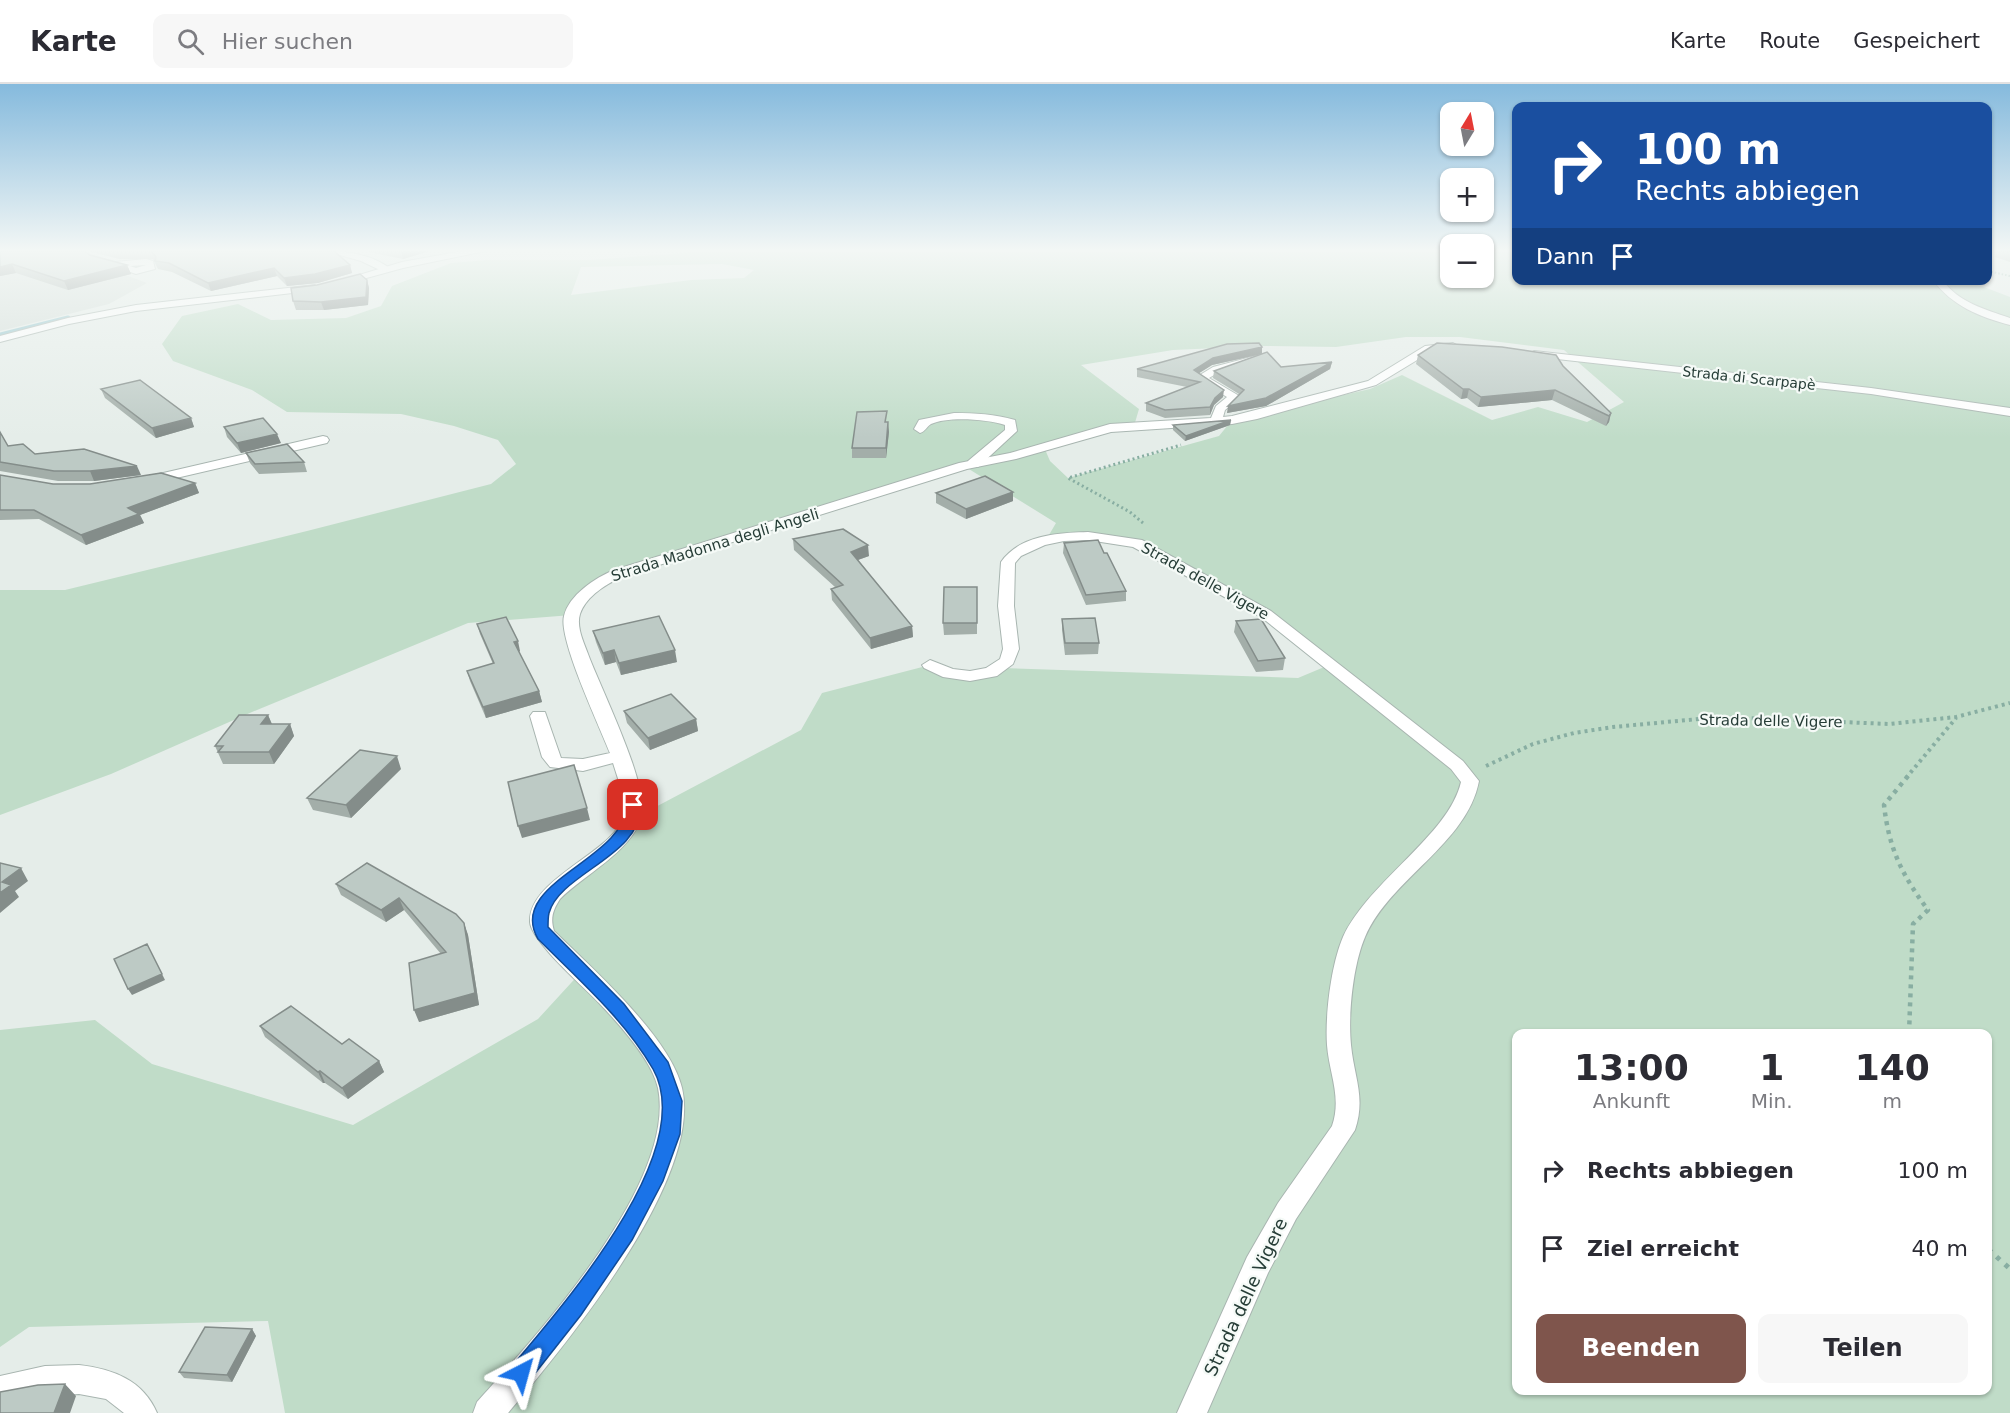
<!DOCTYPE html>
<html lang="de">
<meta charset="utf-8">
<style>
:root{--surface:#fff;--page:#f7f7f7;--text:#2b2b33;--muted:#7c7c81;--line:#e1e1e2;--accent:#7f554c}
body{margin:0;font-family:"DejaVu Sans",sans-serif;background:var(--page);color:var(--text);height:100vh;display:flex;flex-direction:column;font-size:22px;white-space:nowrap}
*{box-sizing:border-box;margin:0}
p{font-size:20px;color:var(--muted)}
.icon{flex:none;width:33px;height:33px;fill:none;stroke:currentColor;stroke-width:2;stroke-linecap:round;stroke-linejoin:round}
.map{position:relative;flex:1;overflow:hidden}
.drawer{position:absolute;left:1512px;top:945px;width:480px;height:366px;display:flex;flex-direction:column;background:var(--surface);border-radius:12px;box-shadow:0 2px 4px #0004}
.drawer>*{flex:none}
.top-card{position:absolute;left:1512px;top:18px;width:480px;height:183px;border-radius:12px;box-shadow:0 2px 4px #0004;background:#1a4fa0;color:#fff;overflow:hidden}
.needle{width:39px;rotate:10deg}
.tools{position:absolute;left:1440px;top:18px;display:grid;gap:12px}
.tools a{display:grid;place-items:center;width:54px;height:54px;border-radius:12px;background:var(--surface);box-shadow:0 2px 4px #0004;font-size:30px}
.pin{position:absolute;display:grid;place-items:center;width:51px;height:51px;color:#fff;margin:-26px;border-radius:12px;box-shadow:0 3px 9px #0006}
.me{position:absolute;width:66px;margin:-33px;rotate:39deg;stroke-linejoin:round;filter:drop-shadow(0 0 4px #0008)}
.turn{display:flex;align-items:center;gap:21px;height:126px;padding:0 24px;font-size:27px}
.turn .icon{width:78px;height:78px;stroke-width:2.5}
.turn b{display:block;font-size:42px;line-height:51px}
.then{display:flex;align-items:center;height:57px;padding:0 24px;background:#0003;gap:12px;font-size:22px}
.eta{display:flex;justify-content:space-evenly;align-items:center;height:102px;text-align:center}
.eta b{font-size:36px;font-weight:800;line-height:42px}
.action{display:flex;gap:12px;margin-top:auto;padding:12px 24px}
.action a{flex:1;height:69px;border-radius:12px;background:var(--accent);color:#fff;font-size:24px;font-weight:800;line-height:69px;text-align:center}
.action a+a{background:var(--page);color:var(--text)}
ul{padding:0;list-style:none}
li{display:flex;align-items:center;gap:18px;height:78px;padding:0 24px}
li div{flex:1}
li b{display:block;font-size:22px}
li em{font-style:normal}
header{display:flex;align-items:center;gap:36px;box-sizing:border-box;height:84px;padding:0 30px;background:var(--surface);border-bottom:2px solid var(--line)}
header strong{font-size:28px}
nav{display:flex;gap:33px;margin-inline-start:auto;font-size:21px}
.search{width:420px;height:54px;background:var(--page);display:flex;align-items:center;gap:15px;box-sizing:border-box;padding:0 21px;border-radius:12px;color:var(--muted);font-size:22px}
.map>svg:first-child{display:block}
.built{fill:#d3ddd8}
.green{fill:#c0dcc8;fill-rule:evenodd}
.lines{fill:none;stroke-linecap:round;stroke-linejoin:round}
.stream{stroke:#92c4cc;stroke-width:5}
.service-casing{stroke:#a8b5b0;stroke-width:2}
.minor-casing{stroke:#a8b5b0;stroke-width:2}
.path-far4{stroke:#88aea2;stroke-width:2;stroke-dasharray:1.5 2;stroke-linecap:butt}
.path-far3{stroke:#88aea2;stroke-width:3;stroke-dasharray:2 3;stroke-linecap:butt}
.path-far2{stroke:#88aea2;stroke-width:4;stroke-dasharray:3 4;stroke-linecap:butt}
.path-far1{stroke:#88aea2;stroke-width:4.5;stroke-dasharray:4 5;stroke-linecap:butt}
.path{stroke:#88aea2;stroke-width:5;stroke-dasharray:4.5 7;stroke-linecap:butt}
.service{fill:#fff;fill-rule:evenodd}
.minor{fill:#fff;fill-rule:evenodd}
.wall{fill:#a3aea9}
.shaded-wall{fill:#848d8a}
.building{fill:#bdcac5;stroke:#848d8a;stroke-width:1.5}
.route{fill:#1a73e8;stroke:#114b97;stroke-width:1.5}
.labels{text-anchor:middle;stroke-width:4.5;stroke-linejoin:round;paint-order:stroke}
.far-street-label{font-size:14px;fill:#263d37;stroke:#f5faf7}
.street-label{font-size:15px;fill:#263d37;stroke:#f5faf7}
.near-street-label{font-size:18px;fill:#263d37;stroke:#f5faf7}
</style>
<header>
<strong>Karte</strong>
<div class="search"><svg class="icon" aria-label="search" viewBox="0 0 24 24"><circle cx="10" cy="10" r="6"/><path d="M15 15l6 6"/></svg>Hier suchen</div>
<nav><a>Karte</a><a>Route</a><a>Gespeichert</a></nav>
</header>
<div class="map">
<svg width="2010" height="1329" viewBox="0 0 2010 1329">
<rect width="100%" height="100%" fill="#e5ede9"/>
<!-- built -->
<path class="built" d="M 61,167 L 147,199 L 109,220 L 0,247 L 0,174 Z"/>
<!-- green -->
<path class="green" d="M 711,167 L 1450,167 L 1450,194 L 1484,194 L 1484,167 L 1516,167 L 1516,196 L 1960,196 L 1984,203 L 2010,213 L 2010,1329 L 285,1329 L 268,1237 L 29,1243 L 0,1263 L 0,946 L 95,936 L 152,980 L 353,1041 L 538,935 L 582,887 L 539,836 L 631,736 L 801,646 L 822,609 L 930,581 L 957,591 L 1001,584 L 1298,594 L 1329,581 L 1282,541 L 1121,456 L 1046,456 L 1056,439 L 964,382 L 609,493 L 572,531 L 468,539 L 252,628 L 111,690 L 0,731 L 0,506 L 65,506 L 307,447 L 491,400 L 516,380 L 498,356 L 454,342 L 401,330 L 287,328 L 252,306 L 173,277 L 162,260 L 182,232 L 238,220 L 271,236 L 346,234 L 381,222 L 392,202 L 451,179 L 487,176 L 590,176 ZM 722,180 L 754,186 L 744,194 L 691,196 L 571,211 L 581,183 ZM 1406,253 L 1460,253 L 1564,266 L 1624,318 L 1587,338 L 1538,323 L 1492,336 L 1402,291 L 1370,305 L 1232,336 L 1219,352 L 1068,394 L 1050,377 L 1044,363 L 1134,342 L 1139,325 L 1081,281 L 1173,266 L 1264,262 L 1336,263 ZM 1516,950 L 1988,950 L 1988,1306 L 1516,1306 Z"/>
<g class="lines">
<!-- stream -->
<path class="stream" d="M 0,251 L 68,234"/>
<!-- service casing -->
<g class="service-casing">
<path id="service" d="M 326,167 C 348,167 374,171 392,186 L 384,188 L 361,177 Z
M 954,329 C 975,329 995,330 1015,336 L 1017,347 L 978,383 L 968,383 L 967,380 L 968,377 L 1005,346 L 1005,341 C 988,335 947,332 931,340 C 926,343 926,347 920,349 L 914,345 L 919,336 Z
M 323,352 L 327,353 L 329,356 L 327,359 L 146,401 L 139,397 L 146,393 Z"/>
</g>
<!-- minor casing -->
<g class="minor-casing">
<path id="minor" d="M 463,167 L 485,167 L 403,184 L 341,201 L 336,198 L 402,178 Z
M 146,175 L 153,177 L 155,185 L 136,190 L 110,181 L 115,178 ZM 146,181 L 136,184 L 130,182 Z
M 1933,196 L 1942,196 C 1960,219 1984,225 2010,234 L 2010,241 C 1980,233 1952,222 1933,196 Z
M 315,201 L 320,204 L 318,206 L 136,227 L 69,240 L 0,258 L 0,252 L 68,234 L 136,221 Z
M 1453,259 L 1458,262 L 1457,264 L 1432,267 L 1376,301 L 1257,335 L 1232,340 L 1111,348 L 1016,375 L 967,385 L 624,492 C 608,499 586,512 580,530 C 576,543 584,559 588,570 C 600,603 652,706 641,735 C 629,769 585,790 560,815 C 553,826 550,834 554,847 C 591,883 670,953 682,1004 C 703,1095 565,1262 508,1329 L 473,1329 L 477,1318 C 537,1251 677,1099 658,1004 C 652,976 619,940 599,919 C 584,903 531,857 530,838 C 528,794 617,767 623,732 C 626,715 618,695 613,679 L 583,687 L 550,683 L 542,673 L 530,632 L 533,628 L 545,628 L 561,674 L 583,675 L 610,669 C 600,643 558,555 564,532 C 569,511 595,494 614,486 L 959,379 L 1010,369 L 1110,340 L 1211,334 L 1216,322 L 1227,313 L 1195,294 L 1213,283 L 1259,271 L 1264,274 L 1221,287 L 1209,294 L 1241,313 L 1225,326 L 1223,333 L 1232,332 L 1368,297 L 1425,262 Z
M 1534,267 L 1871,304 L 2010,324 L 2010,332 L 1871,310 L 1530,272 L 1529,270 Z
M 1088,448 L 1142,456 L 1271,527 L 1463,677 L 1479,697 C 1467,760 1390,795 1365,853 C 1353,881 1348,931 1351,961 C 1354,993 1366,1013 1355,1046 L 1296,1135 L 1268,1189 L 1207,1329 L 1177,1329 L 1247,1173 L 1278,1119 L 1332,1042 C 1342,1013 1329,989 1327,961 C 1325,931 1331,881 1343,853 C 1369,797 1449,751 1461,698 L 1451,685 L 1261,533 L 1133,463 L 1088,456 L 1064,457 L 1045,461 L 1021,472 L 1015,479 L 1014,522 L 1019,565 L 1013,580 L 997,592 L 970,597 L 943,593 L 924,584 L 922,581 L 930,576 L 953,585 L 970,587 L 986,584 L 1000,575 L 1003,565 L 998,522 L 1001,478 C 1020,451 1057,449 1088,448 Z
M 79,1281 C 113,1285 143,1296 157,1329 L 124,1329 L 106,1315 L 79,1310 L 45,1312 L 0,1322 L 0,1292 L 45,1282 Z"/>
</g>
<!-- path-far4 -->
<path class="path-far4" d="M 1988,187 L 2010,192"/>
<!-- path-far3 -->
<path class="path-far3" d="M 1143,439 L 1130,428 L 1068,394 L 1181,361"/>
<!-- path-far2 -->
<path class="path-far2" d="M 1486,682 L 1533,660 L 1574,649 L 1613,643 L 1720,633 L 1889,640 L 1956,633 L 2010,619
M 1906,694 L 1956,634"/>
<!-- path-far1 -->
<path class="path-far1" d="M 1908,692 L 1884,721 C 1889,765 1902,791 1928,826 L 1913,840 L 1909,950"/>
<!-- path -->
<path class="path" d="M 1988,1165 L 2010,1185"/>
<!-- service -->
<use href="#service" class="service"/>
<!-- minor -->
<use href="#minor" class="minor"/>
</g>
<!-- wall -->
<path class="wall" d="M 0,167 L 90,171 L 127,181 L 131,190 L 68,206 L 16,189 L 0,192 Z
M 88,167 L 334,167 L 350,181 L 352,189 L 318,199 L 287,202 L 277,192 L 211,207 L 172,188 L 158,185 L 153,175 L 119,175 Z
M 364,167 L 430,167 L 403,175 Z
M 1997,167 L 2010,167 L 2010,178 L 1995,173 Z
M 367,196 L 369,204 L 368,221 L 324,226 L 296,226 L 293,217 Z
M 1262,263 L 1262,270 L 1281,283 L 1332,278 L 1330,285 L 1266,322 L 1227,329 L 1239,310 L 1213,294 L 1214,287 L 1261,270 L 1212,281 L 1199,289 L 1223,313 L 1214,321 L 1210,331 L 1165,334 L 1146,327 L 1146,319 L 1187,303 L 1137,293 L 1137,285 Z
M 1418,271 L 1563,282 L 1611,329 L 1609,338 L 1606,342 L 1552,316 L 1478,323 L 1467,314 L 1461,315 L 1416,280 Z
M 101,305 L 191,334 L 194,343 L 156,354 L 105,314 Z
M 1231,336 L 1230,341 L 1185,357 L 1173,346 L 1173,341 Z
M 887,338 L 889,348 L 886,374 L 852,374 L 852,364 Z
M 224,343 L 281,359 L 241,369 L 227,353 Z
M 0,348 L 8,362 L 35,370 L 141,391 L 94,397 L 58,397 L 0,387 Z
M 246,369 L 304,378 L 307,388 L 259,390 L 250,379 Z
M 0,391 L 53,400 L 195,399 L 199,409 L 140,431 L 144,439 L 86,461 L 39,435 L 0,436 Z
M 1013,408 L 1013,417 L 966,435 L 936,419 L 936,409 Z
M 793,455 L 869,472 L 858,476 L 912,542 L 913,553 L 871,565 L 832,516 L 831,505 L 835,503 L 794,466 Z
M 1064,459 L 1104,469 L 1126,507 L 1126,517 L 1086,521 L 1063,469 Z
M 977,503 L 977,550 L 944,551 L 943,539 Z
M 1062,535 L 1099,559 L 1098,570 L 1065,571 L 1062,546 Z
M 1236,537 L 1285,574 L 1283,586 L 1256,588 L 1234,548 Z
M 477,540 L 520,567 L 519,568 L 539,607 L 542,618 L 486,634 L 470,597 L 467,587 L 493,580 L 480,550 Z
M 593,547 L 677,578 L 621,591 L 616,578 L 605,581 L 596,558 Z
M 624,627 L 696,635 L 698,647 L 650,666 L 627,639 Z
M 268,631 L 272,640 L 290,640 L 294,652 L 274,680 L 223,680 L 215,662 Z
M 401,685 L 351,734 L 313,726 L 307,714 Z
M 367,779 L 464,839 L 468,851 L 479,921 L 419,938 L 441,870 L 404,826 L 386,838 L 341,811 L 336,800 Z
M 260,942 L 342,960 L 379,977 L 384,988 L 348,1015 L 325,999 L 323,999 L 265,953 Z
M 252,1245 L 256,1252 L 232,1298 L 184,1294 L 179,1288 Z"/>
<!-- shaded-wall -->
<path class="shaded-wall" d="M 401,167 L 430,167 L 403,175 Z
M 12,180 L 16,189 L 0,192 L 0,183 Z
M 127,181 L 131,190 L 68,206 L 64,197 Z
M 350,181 L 352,189 L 318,199 L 287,202 L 284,194 Z
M 274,184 L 277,192 L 211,207 L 208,199 Z
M 367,196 L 369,204 L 368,221 L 324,226 L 321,218 Z
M 1262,263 L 1262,270 L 1212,281 L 1193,293 L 1194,286 L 1213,274 Z
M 1332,278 L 1330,285 L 1266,322 L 1227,329 L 1228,322 Z
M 1463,305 L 1469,305 L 1467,314 L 1461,315 Z
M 1224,306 L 1223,313 L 1214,321 L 1210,331 L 1210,323 L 1215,314 Z
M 1555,306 L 1552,316 L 1478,323 L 1481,313 Z
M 1611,329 L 1609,338 L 1606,342 L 1609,332 Z
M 191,334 L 194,343 L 156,354 L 152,344 Z
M 1231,336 L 1230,341 L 1185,357 L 1186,352 Z
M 888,338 L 889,348 L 886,374 L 886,364 Z
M 277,350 L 281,359 L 241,369 L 237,359 Z
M 137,382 L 141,391 L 94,397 L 90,387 Z
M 195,399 L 199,409 L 140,431 L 144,439 L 86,461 L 81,451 L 128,424 Z
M 1013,408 L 1013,417 L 966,435 L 966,425 Z
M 868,461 L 869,472 L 852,478 L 851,468 Z
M 912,542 L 913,553 L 871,565 L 870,554 Z
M 518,557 L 520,567 L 517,568 L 514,558 Z
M 614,566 L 616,578 L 605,581 L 603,569 Z
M 675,566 L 677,578 L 621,591 L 619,579 Z
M 539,607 L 542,618 L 486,634 L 483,623 Z
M 268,631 L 273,643 L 261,640 Z
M 696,635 L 698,647 L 650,666 L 648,654 Z
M 290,640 L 294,652 L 274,680 L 269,668 Z
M 397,672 L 401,685 L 351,734 L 346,721 Z
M 587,724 L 590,736 L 522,754 L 518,742 Z
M 21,784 L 28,797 L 15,807 L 19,813 L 0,829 L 0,809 L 2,798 Z
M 399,814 L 404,826 L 386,838 L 381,826 Z
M 464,839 L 468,851 L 479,921 L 419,938 L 414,926 Z
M 147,860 L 165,896 L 132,911 L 128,905 Z
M 379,977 L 384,988 L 348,1015 L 342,1004 Z
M 320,987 L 325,999 L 323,999 L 318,988 Z
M 252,1245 L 256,1252 L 232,1298 L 227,1291 Z
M 65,1300 L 76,1312 L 70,1329 L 54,1329 Z"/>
<!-- building -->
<path class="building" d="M 0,167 L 84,167 L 90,171 L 127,181 L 64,197 L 12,180 L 0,183 Z
M 151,167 L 334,167 L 350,181 L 315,190 L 284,194 L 274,184 L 208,199 L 169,179 L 155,177 L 156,173 Z
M 360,190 L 367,196 L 366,213 L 321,218 L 293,217 L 291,204 L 317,201 Z
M 1259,259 L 1262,263 L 1213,274 L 1194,286 L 1224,306 L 1215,314 L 1210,323 L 1165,326 L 1146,319 L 1200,298 L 1137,285 L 1227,260 Z
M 1437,259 L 1502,263 L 1556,271 L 1563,282 L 1611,329 L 1609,332 L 1555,306 L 1481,313 L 1469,305 L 1463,305 L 1418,271 Z
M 1267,268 L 1281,283 L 1332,278 L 1266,314 L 1228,322 L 1244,306 L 1214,287 Z
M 140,296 L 191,334 L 152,344 L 101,305 Z
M 887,327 L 885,338 L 888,338 L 886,364 L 852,364 L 857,328 Z
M 263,334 L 277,350 L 237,359 L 224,343 Z
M 1231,336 L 1186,352 L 1173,341 Z
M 0,348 L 8,362 L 23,360 L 35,370 L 84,365 L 137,382 L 90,387 L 54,387 L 0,378 Z
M 287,360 L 304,378 L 255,380 L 246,369 Z
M 161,389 L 195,399 L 128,424 L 139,430 L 81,451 L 34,426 L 0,426 L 0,391 L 53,400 L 90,400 Z
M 985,392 L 1013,408 L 966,425 L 936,409 Z
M 843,445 L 868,461 L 851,468 L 912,542 L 870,554 L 831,505 L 843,501 L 793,455 Z
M 1098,456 L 1104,469 L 1107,469 L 1126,507 L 1086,511 L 1064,459 Z
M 944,503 L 977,503 L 977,539 L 943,539 Z
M 659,532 L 675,566 L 619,579 L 614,566 L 603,569 L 593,547 Z
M 506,533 L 518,557 L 514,558 L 539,607 L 483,623 L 467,587 L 494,579 L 477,540 Z
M 1095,534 L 1099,559 L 1065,559 L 1062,535 Z
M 1261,535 L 1285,574 L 1258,577 L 1236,537 Z
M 671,610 L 696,635 L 648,654 L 624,627 Z
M 239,631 L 268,631 L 261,640 L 290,640 L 269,668 L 218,668 L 223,662 L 215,662 Z
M 360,666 L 397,672 L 346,721 L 307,714 Z
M 574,681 L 587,724 L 518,742 L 508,698 Z
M 0,779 L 21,784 L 2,798 L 11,801 L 0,809 Z
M 367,779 L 456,830 L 464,839 L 475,909 L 414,926 L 409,879 L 446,868 L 399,814 L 381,826 L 336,800 Z
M 147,860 L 162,890 L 128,905 L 114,875 Z
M 291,922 L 342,960 L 349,955 L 379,977 L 342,1004 L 320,987 L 318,988 L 260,942 Z
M 205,1243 L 252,1245 L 227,1291 L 179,1288 Z
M 65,1300 L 54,1329 L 0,1329 L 0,1308 L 38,1301 Z"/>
<!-- sky -->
<linearGradient id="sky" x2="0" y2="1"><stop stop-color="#85badd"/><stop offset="0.47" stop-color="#f3f7f5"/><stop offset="1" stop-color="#f3f7f5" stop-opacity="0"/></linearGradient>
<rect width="2010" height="354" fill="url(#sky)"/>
<!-- route -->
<path class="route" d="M 633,716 L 640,721 C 644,771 560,789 549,829 C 548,833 548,838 548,843 L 624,920 L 668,978 L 682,1017 L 680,1050 L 663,1097 L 632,1156 L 581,1231 L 529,1297 L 521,1300 L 513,1297 L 510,1289 L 513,1281 C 563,1221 699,1067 653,985 C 624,935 578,895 538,855 C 505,798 629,775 625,721 Z"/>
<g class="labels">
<!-- far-street labels -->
<g class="far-street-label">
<text transform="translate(1749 294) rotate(6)" y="5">Strada di Scarpapè</text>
</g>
<!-- street labels -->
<g class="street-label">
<text transform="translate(715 461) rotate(-17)" y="5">Strada Madonna degli Angeli</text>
<text transform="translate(1205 497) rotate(29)" y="5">Strada delle Vigere</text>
<text transform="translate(1771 637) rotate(1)" y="5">Strada delle Vigere</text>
</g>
<!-- near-street labels -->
<g class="near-street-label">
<text transform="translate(1246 1213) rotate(-65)" y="6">Strada delle Vigere</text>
</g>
</g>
</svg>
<div class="tools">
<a><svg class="needle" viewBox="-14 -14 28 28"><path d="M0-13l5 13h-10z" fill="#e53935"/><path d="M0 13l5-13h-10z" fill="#7c7c81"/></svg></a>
<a>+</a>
<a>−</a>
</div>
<div class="pin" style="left:633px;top:721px;background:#d93025"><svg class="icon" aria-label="arrive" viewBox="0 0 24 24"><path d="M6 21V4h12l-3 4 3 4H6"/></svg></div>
<svg class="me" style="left:521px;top:1289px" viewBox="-20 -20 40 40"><path d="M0-17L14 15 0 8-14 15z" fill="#1a73e8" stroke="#fff" stroke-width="4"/></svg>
<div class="top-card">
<div class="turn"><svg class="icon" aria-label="right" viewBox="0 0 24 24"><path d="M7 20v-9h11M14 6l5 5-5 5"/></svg><div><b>100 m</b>Rechts abbiegen</div></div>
<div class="then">Dann<svg class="icon" aria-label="arrive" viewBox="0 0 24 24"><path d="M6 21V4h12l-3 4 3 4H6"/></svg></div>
</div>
<section class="drawer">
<div class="eta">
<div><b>13:00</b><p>Ankunft</p></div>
<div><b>1</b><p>Min.</p></div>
<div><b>140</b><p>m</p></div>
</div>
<ul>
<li><svg class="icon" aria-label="right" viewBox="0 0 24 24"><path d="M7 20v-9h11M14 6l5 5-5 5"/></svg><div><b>Rechts abbiegen</b></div><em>100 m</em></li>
<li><svg class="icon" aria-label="arrive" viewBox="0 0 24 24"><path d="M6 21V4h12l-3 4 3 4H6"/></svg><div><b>Ziel erreicht</b></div><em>40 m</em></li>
</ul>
<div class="action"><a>Beenden</a><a>Teilen</a></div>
</section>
</div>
